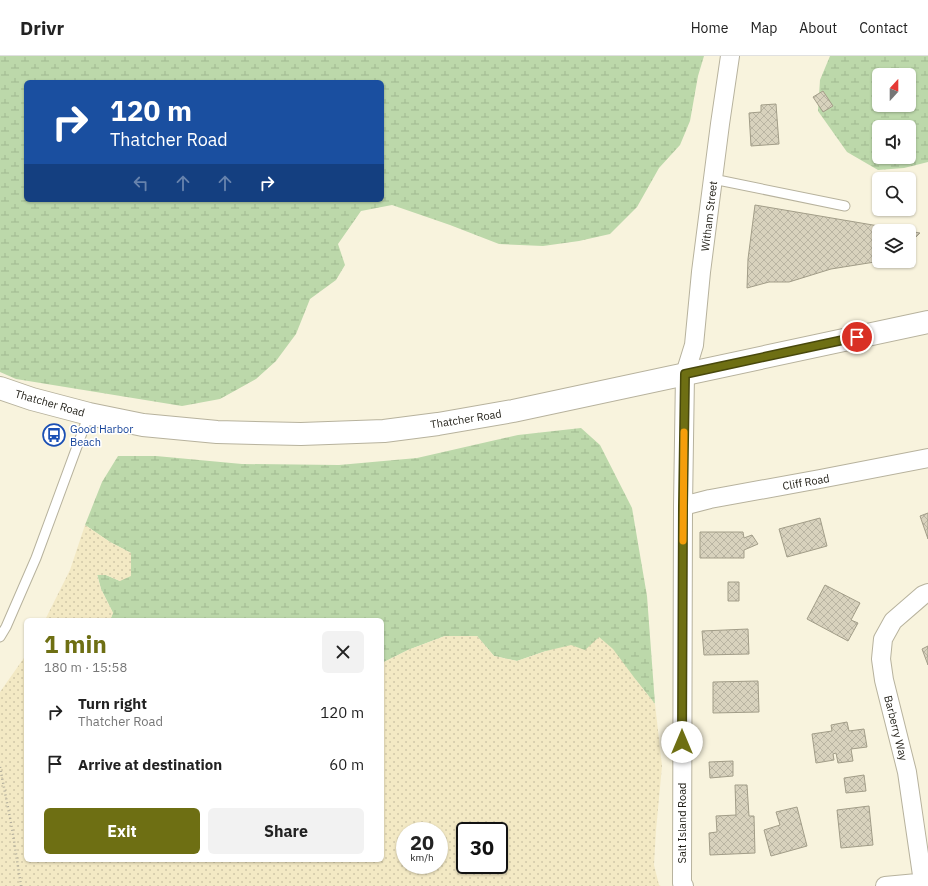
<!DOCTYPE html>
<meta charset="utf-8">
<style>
:root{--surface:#fff;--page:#f2f2f2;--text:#222;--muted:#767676;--line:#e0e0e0;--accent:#6e6f13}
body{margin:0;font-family:"IBM Plex Sans",sans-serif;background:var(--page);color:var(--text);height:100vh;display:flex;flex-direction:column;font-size:15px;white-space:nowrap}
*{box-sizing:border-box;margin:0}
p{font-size:13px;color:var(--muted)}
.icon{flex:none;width:22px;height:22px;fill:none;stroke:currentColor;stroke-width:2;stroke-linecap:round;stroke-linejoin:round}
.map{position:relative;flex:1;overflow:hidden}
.drawer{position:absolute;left:24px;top:562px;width:360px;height:244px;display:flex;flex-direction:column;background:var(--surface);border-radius:6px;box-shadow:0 1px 3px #0004}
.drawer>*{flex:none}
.banner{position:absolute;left:24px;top:24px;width:360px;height:122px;border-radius:6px;box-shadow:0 1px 3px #0004;background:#1a4fa0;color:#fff;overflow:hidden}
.needle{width:26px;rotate:21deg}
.tools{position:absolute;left:872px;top:12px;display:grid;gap:8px}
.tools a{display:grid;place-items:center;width:44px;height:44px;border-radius:6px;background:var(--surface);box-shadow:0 1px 3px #0004;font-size:20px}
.speed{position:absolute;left:396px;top:766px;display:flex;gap:8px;font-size:20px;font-weight:700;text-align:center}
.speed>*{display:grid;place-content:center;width:52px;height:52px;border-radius:50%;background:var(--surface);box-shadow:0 1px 3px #0004;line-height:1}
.speed small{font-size:10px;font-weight:400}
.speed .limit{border:2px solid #111;border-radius:6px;background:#fff;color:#111}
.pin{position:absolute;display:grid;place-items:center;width:34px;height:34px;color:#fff;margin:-17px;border:2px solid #fff;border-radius:50%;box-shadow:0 1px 4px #0007}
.me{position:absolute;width:44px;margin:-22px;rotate:0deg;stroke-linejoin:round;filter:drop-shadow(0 0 3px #0008)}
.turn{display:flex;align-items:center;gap:14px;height:84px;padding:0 20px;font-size:18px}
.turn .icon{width:52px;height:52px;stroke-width:2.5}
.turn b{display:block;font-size:28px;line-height:34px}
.lanes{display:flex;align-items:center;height:38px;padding:0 20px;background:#0003;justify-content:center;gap:20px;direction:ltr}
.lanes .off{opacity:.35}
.round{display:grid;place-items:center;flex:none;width:42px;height:42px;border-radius:6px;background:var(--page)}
.head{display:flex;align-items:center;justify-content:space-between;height:68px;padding:0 20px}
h1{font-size:24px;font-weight:700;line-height:30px;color:var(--accent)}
.cta{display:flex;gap:8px;margin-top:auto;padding:8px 20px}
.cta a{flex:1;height:46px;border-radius:6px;background:var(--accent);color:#fff;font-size:16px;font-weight:700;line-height:46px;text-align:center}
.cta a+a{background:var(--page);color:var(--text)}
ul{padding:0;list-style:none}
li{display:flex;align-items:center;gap:12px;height:52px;padding:0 20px}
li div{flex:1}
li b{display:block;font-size:15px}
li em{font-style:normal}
header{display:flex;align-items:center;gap:24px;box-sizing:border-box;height:56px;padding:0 20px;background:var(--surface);border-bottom:1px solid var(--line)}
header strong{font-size:19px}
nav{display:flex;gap:22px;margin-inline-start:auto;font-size:14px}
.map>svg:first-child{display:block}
.wetland{fill:url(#wetland-marsh);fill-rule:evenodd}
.sand{fill:url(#sand-dots);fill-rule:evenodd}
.building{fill:url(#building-cross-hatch);stroke:#a29d88}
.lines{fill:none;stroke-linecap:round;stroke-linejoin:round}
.service-casing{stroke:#b7b29d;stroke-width:11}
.minor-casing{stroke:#b7b29d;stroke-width:20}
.secondary-casing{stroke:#b7b29d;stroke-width:24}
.path{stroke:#afab9a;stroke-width:2.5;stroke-dasharray:1 3;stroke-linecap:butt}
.service{stroke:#fff;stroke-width:9}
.minor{stroke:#fff;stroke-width:18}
.secondary{stroke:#fff;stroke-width:22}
.route-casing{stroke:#48480c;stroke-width:10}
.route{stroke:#6e6f13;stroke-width:7}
.slow{stroke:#f59e0b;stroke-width:7}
.labels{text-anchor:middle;stroke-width:3;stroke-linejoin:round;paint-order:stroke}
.street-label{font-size:11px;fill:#1f1d15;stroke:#fff}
.transit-label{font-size:11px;fill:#164399;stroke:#fff;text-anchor:start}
</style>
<header>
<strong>Drivr</strong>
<nav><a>Home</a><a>Map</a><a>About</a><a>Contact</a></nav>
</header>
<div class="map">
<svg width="928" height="830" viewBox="0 0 928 830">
<defs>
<pattern id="wetland-marsh" width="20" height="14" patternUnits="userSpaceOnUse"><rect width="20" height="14" fill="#bcd8aa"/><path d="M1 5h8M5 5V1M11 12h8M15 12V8" fill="none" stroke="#a1b991"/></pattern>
<pattern id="sand-dots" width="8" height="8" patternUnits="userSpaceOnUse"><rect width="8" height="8" fill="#f3e9c4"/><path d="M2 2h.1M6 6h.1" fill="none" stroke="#d0c7a8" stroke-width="1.8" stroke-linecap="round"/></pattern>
<pattern id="building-cross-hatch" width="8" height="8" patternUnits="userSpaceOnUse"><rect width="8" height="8" fill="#d8d2bd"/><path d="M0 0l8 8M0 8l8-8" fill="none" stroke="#b9b4a2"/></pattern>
</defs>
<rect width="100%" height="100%" fill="#f8f3dd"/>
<!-- wetland -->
<path class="wetland" d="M 0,0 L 704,0 L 698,20 L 690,65 L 680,89 L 659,112 L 637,151 L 610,178 L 579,185 L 543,190 L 499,188 L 450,169 L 392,149 L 361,155 L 338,188 L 345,209 L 336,224 L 310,243 L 296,278 L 276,305 L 256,323 L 220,343 L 182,350 L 16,323 L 0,316 ZM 26,26 L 382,26 L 382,144 L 26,144 Z
M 830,0 L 928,0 L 928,106 L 904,112 L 878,114 L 847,96 L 818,55 L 820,24 ZM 879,19 L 909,19 L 909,49 L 879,49 ZM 879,71 L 909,71 L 909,101 L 879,101 Z
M 581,372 L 600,389 L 632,452 L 647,540 L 655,648 L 636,624 L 585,595 L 546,595 L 517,605 L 494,600 L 477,580 L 445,580 L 408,594 L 382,607 L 382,564 L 110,564 L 113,557 L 101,533 L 97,518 L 106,519 L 120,525 L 131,497 L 110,486 L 85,469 L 102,426 L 118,400 L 156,400 L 242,408 L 339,409 L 417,402 L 518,379 Z"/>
<!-- sand -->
<path class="sand" d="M 85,469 L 110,486 L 131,497 L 131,520 L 120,525 L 106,519 L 97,519 L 101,533 L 113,557 L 110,564 L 45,564 L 70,514 Z
M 445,580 L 477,580 L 494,600 L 517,605 L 546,595 L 571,589 L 585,594 L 599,581 L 613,593 L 636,624 L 655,648 L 662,710 L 656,774 L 654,809 L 659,829 L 661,830 L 0,830 L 0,636 L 26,599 L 26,804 L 382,804 L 382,607 L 408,594 ZM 405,775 L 439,775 L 439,809 L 405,809 ZM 465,775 L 499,775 L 499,809 L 465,809 Z"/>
<!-- building -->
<path class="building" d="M 823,35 L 833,50 L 823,56 L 813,41 Z
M 776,48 L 779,88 L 751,90 L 749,57 L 761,56 L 761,49 Z
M 755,149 L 920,177 L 909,188 L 909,175 L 879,175 L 879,205 L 881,205 L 831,213 L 789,226 L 769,226 L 747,232 L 748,203 Z
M 928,457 L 928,483 L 920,460 Z
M 820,462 L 827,490 L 787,501 L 779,473 Z
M 700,476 L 743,476 L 744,482 L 752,479 L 758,488 L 744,494 L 744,502 L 700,502 Z
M 728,526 L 739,526 L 739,545 L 728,545 Z
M 825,529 L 860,547 L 851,564 L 858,567 L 848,585 L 807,563 Z
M 748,573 L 749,598 L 704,599 L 702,575 Z
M 928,590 L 928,609 L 922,593 Z
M 758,625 L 759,656 L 713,657 L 713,626 Z
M 847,666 L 849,675 L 864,673 L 867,691 L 851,693 L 853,705 L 838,707 L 836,697 L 833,698 L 834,704 L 816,707 L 812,678 L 832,675 L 831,669 Z
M 733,705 L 733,720 L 710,722 L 709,706 Z
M 864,719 L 866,735 L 846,737 L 844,722 Z
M 735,729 L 747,729 L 749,760 L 754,760 L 755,797 L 710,799 L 709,777 L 717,776 L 716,760 L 736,759 Z
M 869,750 L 873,789 L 841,792 L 837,754 Z
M 797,751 L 807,790 L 771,800 L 764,774 L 780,769 L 776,756 Z"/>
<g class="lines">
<!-- service casing -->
<g class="service-casing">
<path id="service" d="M 713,123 L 845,150
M 0,581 L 6,571 L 36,502 L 89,358"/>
</g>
<!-- minor casing -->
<g class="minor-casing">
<path id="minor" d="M 683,450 L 710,443 L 820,423 L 928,402
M 923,826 L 907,716 L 884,624 L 881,603 L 883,583 L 893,565 L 923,539 L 928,537
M 684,830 L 682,827 L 683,450 L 685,318 L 694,289 L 701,216 L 720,68 L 730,0
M 885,830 L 928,826"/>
</g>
<!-- secondary casing -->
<g class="secondary-casing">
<path id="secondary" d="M 0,332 L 32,343 L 89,358 L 143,369 L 217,376 L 301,378 L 384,375 L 438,368 L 513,355 L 928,266"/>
</g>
<!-- path -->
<path class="path" d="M 0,711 L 12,772 L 21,830"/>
<!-- service -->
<use href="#service" class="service"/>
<!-- minor -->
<use href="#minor" class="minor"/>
<!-- secondary -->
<use href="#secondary" class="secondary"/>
</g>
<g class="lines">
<!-- route casing -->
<g class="route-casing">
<path id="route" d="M 682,686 L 683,450 L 685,318 L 857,281"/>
</g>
<!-- route -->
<use href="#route" class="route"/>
<!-- slow -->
<path class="slow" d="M 683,485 L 684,376"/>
</g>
<!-- icons -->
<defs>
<g id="bus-ring" transform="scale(1.15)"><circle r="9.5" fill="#fff" stroke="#1a4fb4" stroke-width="1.5"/><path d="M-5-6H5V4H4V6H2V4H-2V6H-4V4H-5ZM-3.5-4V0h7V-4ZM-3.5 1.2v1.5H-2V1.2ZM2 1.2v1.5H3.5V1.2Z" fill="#1a4fb4"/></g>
</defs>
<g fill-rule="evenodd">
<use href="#bus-ring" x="54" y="379"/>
</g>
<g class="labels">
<!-- street labels -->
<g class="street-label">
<text transform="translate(709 160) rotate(-83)" y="4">Witham Street</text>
<text transform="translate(50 347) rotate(16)" y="4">Thatcher Road</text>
<text transform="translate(466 363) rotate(-9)" y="4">Thatcher Road</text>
<text transform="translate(806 426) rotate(-10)" y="4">Cliff Road</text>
<text transform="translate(896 672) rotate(76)" y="4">Barberry Way</text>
<text transform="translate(682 767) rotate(-90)" y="4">Salt Island Road</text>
</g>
<!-- transit labels -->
<g class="transit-label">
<text x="70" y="377">Good Harbor<tspan x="70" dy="13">Beach</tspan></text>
</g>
</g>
</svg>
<div class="tools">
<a><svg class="needle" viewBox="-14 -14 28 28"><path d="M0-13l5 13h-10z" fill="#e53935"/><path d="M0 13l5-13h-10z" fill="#767676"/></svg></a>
<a><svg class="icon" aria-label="sound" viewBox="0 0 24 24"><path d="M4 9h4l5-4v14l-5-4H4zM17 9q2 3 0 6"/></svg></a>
<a><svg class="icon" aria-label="search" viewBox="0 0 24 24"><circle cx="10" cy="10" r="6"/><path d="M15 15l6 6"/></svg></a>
<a><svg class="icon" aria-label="layers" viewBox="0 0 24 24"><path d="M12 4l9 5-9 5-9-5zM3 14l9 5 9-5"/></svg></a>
</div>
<div class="speed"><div>20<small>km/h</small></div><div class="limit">30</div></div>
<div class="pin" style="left:857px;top:281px;background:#d93025"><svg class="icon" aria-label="arrive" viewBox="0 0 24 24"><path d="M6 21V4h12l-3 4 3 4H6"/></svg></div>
<svg class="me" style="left:682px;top:686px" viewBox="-20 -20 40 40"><circle r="19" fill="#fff"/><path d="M0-13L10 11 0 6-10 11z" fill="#6e6f13"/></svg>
<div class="banner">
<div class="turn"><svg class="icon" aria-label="right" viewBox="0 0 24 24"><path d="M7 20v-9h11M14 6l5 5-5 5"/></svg><div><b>120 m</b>Thatcher Road</div></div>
<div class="lanes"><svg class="icon off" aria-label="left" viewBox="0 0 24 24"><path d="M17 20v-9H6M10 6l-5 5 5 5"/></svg><svg class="icon off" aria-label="ahead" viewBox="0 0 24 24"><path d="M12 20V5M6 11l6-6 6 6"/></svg><svg class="icon off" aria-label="ahead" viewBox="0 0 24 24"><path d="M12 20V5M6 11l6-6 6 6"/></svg><svg class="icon" aria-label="right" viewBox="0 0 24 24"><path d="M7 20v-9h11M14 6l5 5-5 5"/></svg></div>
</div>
<section class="drawer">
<div class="head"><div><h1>1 min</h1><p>180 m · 15:58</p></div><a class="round"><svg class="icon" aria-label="close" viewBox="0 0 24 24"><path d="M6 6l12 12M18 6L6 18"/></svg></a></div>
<ul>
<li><svg class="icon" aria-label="right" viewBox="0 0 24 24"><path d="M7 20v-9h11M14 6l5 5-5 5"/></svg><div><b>Turn right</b><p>Thatcher Road</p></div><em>120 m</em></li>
<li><svg class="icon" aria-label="arrive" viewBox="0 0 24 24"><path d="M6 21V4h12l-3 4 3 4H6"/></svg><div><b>Arrive at destination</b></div><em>60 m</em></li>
</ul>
<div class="cta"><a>Exit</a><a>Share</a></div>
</section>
</div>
